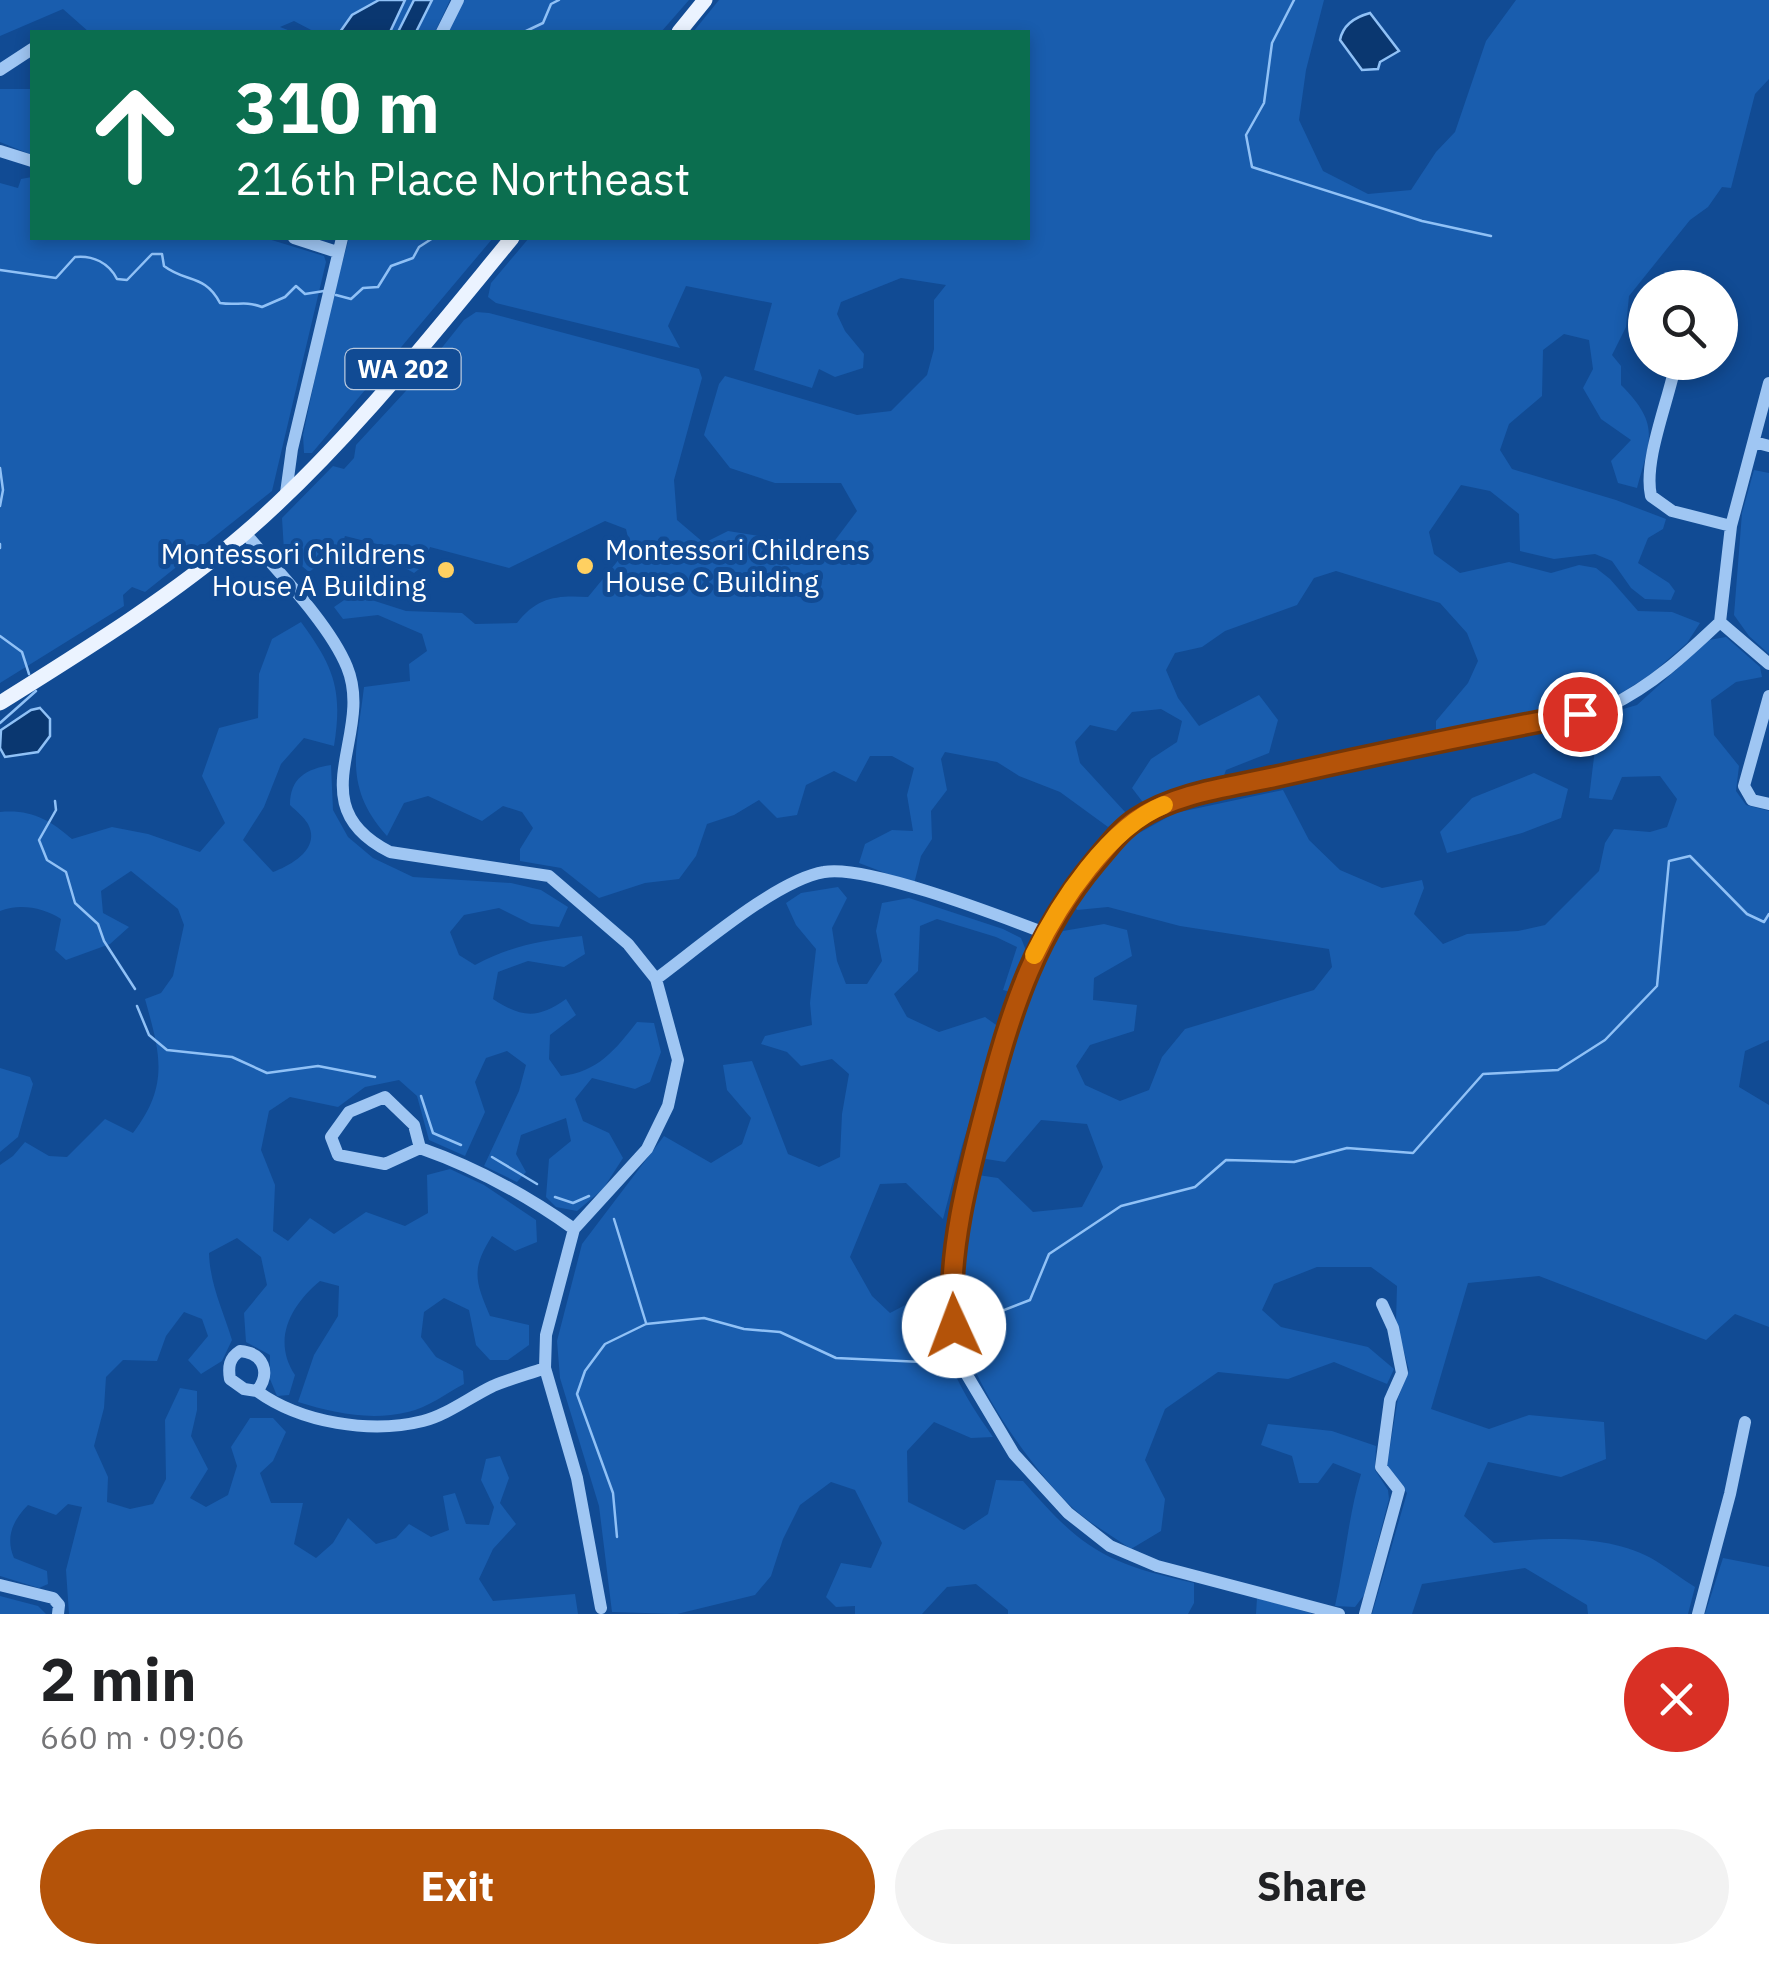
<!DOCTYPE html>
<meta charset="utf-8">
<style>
:root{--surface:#fff;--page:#f2f2f2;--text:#202124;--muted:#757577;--accent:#b45309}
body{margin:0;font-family:"IBM Plex Sans",sans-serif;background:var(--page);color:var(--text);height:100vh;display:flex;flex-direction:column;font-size:38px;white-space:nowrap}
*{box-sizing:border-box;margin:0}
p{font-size:32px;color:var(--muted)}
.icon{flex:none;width:55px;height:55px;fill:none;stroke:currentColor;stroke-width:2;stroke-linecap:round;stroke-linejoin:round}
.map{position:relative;height:1614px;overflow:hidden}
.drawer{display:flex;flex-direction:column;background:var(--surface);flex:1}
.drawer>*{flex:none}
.guide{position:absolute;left:30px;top:30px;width:1000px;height:210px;border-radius:0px;box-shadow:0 5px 15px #0003;background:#0b6e4f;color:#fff;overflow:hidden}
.controls{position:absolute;left:1628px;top:270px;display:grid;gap:20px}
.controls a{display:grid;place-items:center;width:110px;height:110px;border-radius:50%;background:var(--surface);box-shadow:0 5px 15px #0003;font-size:50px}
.pin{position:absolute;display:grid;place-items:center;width:85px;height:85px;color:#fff;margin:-42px;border:5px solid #fff;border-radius:50%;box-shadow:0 2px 10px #0007}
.me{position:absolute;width:110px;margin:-55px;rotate:358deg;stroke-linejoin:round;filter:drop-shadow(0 0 8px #0008)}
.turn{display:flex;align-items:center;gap:35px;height:210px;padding:0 40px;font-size:45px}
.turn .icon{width:130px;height:130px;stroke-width:2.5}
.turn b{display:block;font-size:70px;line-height:85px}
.round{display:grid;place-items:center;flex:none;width:105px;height:105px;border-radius:52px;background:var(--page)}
.overview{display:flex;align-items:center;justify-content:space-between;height:170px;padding:0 40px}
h1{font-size:60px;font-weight:800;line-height:75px}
.button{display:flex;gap:20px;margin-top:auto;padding:20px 40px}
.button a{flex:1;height:115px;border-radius:60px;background:var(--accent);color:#fff;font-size:40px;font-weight:800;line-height:115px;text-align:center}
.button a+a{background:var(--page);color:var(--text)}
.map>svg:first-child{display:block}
.green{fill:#195dae}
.water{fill:#0a3770;stroke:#90c1f6;stroke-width:2.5}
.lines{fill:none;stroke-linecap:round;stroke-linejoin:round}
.stream{stroke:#90c1f6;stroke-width:2.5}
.minor{stroke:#9fc6f3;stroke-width:12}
.major{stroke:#ebf3ff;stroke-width:15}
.route-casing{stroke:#753606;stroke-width:25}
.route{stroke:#b45309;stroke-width:18}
.slow{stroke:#f59e0b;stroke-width:18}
.poi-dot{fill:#ffd061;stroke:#114b94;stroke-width:4}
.labels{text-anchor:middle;stroke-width:10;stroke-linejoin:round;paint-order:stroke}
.shield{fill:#114b94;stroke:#b8c9df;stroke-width:2.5}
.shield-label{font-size:25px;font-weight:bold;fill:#fff}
.poi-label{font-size:28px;fill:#fff;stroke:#114b94;text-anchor:start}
</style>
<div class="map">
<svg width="1769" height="1614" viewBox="0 0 1769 1614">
<rect width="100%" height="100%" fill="#114b94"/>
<!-- green -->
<path class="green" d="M 0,0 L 450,0 L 435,32 L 315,32 L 294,21 L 280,27 L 293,32 L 89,32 L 63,9 L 0,36 Z
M 464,0 L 689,0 L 661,32 L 448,32 Z
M 719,0 L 1324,0 L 1306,70 L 1299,120 L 1323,171 L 1368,194 L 1411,190 L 1436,152 L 1455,132 L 1486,41 L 1516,0 L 1769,0 L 1769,79 L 1755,94 L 1731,188 L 1722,187 L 1708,207 L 1690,220 L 1629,296 L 1626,327 L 1612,355 L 1621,366 L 1621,385 C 1661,425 1650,439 1637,488 L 1618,483 L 1611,461 L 1631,440 L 1601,419 L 1583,388 L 1593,369 L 1589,340 L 1564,334 L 1543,350 L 1542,396 L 1509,424 L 1500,450 L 1512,469 L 1616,500 L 1666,519 L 1663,529 L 1648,538 L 1638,563 L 1669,583 L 1675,591 L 1671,600 L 1645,599 L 1631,588 L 1612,561 L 1595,554 L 1554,559 L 1520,551 L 1519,514 L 1490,491 L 1461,485 L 1429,532 L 1434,554 L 1460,573 L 1509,562 L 1551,573 L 1579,565 L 1596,568 L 1610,579 L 1638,611 L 1672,612 L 1700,623 L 1687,643 L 1650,675 L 1618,695 L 1579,705 L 1436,732 L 1436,721 L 1468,683 L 1478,661 L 1467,633 L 1440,603 L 1336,571 L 1314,578 L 1297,605 L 1225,631 L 1202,647 L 1175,653 L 1166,670 L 1178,698 L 1199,726 L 1259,695 L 1278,720 L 1269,753 L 1226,770 L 1222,781 L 1181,792 L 1145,805 L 1132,788 L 1151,759 L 1177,742 L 1182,721 L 1161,709 L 1132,712 L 1116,731 L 1090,725 L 1075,742 L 1080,763 L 1126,813 L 1108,827 L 1060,792 L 1019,776 L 997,762 L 945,752 L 941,759 L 947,790 L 931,811 L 932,839 L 921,856 L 914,884 L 859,863 L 865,844 L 892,830 L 913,831 L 907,795 L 914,768 L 892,756 L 870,756 L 856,782 L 834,771 L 806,785 L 797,815 L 777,818 L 759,800 L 734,815 L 707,824 L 696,856 L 679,879 L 645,883 L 599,898 L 561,868 L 520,861 L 520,849 L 533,828 L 522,812 L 503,806 L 482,821 L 428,796 L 404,803 L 387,836 C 342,786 357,748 364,687 L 410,681 L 409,664 L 427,651 L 422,634 L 378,615 L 343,619 L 334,607 L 353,594 L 406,611 L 462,613 L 475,624 L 517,623 C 537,597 557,595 588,597 L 630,546 L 626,529 L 605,521 L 509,568 L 430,547 L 423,566 L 414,573 L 382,555 L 385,546 L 345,536 L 341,548 L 309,572 L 284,551 L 282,518 L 333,466 L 344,469 L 354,458 L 356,445 L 416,380 L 464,320 L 476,312 L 489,313 L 699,369 L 702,378 L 674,480 L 677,520 L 704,543 L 728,531 L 830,547 L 857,511 L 841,483 L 775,483 L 730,468 L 704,435 L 719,384 L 725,376 L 857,415 L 891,411 L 927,375 L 934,349 L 934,300 L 946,285 L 901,278 L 841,302 L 837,314 L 845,331 L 864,354 L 863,368 L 835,377 L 819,369 L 812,388 L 754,370 L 772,303 L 686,286 L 668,326 L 680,348 L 496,303 L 488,297 L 491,283 L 529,238 L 1028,238 L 1028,32 L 693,32 Z
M 0,89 L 32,89 L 32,155 L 0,142 Z
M 32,177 L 32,238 L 265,238 L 324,256 L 326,262 L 272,491 L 145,592 L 132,587 L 123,595 L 124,606 L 0,683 L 0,183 L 18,188 L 21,179 Z
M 349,238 L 493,238 L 312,453 L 304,453 L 303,435 L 329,312 Z
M 1754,470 L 1769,473 L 1769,654 L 1749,636 L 1734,615 L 1742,513 Z
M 301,622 C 334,667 343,690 334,746 L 304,738 L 281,764 L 264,807 L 243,840 L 273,872 C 291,865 321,849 308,824 C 304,817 295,810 290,805 C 290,778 306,769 331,765 L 333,810 L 348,837 L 373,858 L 413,877 L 511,883 L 541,890 L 568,907 L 559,927 L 531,924 L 499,908 L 464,915 L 450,932 L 459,955 L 475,965 C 513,945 540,941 582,936 L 585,954 L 564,967 L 528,961 L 498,972 L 493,999 C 522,1018 538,1019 566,999 L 576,1015 L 550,1035 L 549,1059 L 561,1076 C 598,1072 615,1050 637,1022 L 654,1023 L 661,1052 L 650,1082 L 635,1089 L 592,1078 L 575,1099 L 583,1121 L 609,1133 L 623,1158 L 603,1189 L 577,1211 L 556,1207 L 546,1197 L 549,1159 L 571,1141 L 566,1118 L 521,1135 L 516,1154 L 526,1172 L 517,1182 L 484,1166 L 519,1091 L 526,1065 L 507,1051 L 486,1058 L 475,1082 L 485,1112 L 465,1156 L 429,1140 L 417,1096 L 399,1080 L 365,1087 L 338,1107 L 290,1097 L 269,1111 L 261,1150 L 275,1185 L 273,1231 L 288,1241 L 310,1218 L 334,1234 L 366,1212 L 405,1226 L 428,1213 L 427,1175 L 450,1169 L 484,1185 L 536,1220 L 537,1242 L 515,1251 L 492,1236 C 471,1269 475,1281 490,1316 L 529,1325 L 529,1345 L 508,1360 L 490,1360 L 476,1345 L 469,1310 L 444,1298 L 424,1312 L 421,1337 L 436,1357 L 463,1371 L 464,1384 C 447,1393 427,1408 408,1412 C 370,1421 334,1413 298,1402 L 314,1355 L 338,1316 L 339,1286 L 320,1281 C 290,1306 272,1340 295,1375 L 289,1395 L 277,1396 L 270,1379 L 270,1355 L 246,1342 L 244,1313 L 267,1285 L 261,1257 L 237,1238 L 209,1253 C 210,1285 223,1310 232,1340 L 222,1361 L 201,1374 L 188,1360 L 208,1336 L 202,1319 L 184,1312 L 166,1336 L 157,1361 L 123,1360 L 106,1377 L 104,1408 L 94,1446 L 108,1477 L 107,1502 L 130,1509 L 153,1504 L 166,1479 L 165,1420 L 180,1388 L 197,1391 L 197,1410 L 191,1436 L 208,1469 L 190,1498 L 206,1507 L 228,1495 L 237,1466 L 231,1447 L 250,1418 L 273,1418 L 286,1432 L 273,1461 L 260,1473 L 271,1503 L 303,1503 L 294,1544 L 316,1558 L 333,1543 L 348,1518 L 376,1544 L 396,1538 L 409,1524 L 431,1537 L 449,1530 L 443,1496 L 455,1493 L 466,1524 L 489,1525 L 494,1507 L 481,1480 L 486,1459 L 500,1456 L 509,1478 L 500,1503 L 516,1524 L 493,1549 L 479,1579 L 493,1601 L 575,1594 L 578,1614 L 69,1614 L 66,1570 L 82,1507 L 68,1504 L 56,1515 L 28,1505 C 13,1520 5,1537 14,1558 L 47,1571 L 48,1584 L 39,1588 L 0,1576 L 0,1165 L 13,1156 L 25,1142 L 49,1156 L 67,1157 L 105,1119 L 133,1133 C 170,1085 160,1053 145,999 L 161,993 L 173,976 L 184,925 L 178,909 L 131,871 L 101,891 L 103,913 L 129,927 L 110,944 L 66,960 L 55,950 L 61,919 C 44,908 20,903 0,911 L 0,812 C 31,809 50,820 72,839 L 112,827 L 148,834 L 200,852 L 225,823 L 202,776 L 219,728 L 258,718 L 259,674 L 272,639 Z
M 1726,637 L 1760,667 L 1762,677 L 1736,682 L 1711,700 L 1714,735 L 1739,766 L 1736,791 L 1746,805 L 1769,811 L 1769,1040 L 1745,1051 L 1739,1087 L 1769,1105 L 1769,1327 L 1735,1314 L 1706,1340 L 1539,1276 L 1468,1283 L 1431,1409 L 1489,1429 L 1529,1415 L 1604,1422 L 1606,1459 L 1561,1477 L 1488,1462 L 1464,1516 L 1494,1543 C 1546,1538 1609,1533 1656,1561 C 1669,1569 1682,1579 1695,1587 L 1688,1614 L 1588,1614 L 1587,1605 L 1525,1568 L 1422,1584 L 1412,1614 L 1372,1614 L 1407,1493 L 1387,1465 L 1398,1398 L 1409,1370 L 1396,1322 L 1397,1286 L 1371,1267 L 1317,1267 L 1274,1284 L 1262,1310 L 1281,1327 L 1368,1347 L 1394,1369 L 1387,1384 L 1334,1362 L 1288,1379 L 1218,1372 L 1165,1409 L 1145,1460 L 1165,1499 L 1161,1531 L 1131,1549 C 1112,1536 1091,1524 1074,1509 C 1034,1473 969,1380 961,1328 C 954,1278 971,1223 978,1175 L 998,1178 L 1033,1212 L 1082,1207 L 1103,1167 L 1087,1124 L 1041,1120 L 1005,1162 L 980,1158 C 1001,1082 1015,996 1063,931 L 1104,924 L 1127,930 L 1132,956 L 1094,978 L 1093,1000 L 1137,1005 L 1134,1031 L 1090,1045 L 1076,1066 L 1085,1085 L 1120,1101 L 1149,1090 L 1162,1057 L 1185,1029 L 1314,990 L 1332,967 L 1329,949 L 1180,926 L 1108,907 L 1077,910 L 1073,903 L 1130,838 L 1175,813 L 1283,790 L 1309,840 L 1340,870 L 1382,888 L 1422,880 L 1424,888 L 1414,914 L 1443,944 L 1467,934 L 1518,931 L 1545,925 L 1599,871 L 1605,843 L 1614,829 L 1650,832 L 1667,827 L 1677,799 L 1660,776 L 1622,777 L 1612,800 L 1589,798 L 1599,716 L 1637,705 L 1709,640 Z
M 1534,773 L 1568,789 L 1561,818 L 1522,833 L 1447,853 L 1440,832 L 1472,798 Z
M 838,887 L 847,898 L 832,928 L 837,961 L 846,984 L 867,984 L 882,961 L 876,931 L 882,903 L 909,898 L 1003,929 L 1021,938 L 1027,953 L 1010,992 L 1003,990 L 1017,947 L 996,937 L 937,919 L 920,926 L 918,971 L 894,994 L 907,1017 L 939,1032 L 985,1017 L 999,1027 L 962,1146 L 943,1219 L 906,1183 L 880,1184 L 850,1257 L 872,1296 L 890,1313 L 909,1303 L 935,1310 C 947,1366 961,1391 993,1437 L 971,1438 L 934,1422 L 907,1451 L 908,1502 L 964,1530 L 988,1514 L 996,1480 L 1023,1481 C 1083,1550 1105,1563 1194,1583 L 1194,1603 L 1188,1614 L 1008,1614 L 1008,1610 L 976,1584 L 947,1587 L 922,1614 L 855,1614 L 855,1606 L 836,1607 L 826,1597 L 841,1563 L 871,1568 L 882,1543 L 855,1490 L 831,1482 L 800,1505 L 783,1539 L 771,1576 L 755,1595 L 677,1614 L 612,1612 L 599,1506 L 560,1378 L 557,1341 L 582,1244 L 664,1136 L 711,1163 L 742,1144 L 751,1118 L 727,1090 L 723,1065 L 752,1061 L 788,1154 L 819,1167 L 840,1157 L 842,1114 L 849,1074 L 832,1059 L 801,1066 L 787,1052 L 761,1044 L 765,1036 L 812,1025 L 810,1003 L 816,949 L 796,925 L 786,903 L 801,893 Z
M 0,1068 L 30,1077 L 33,1084 L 18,1137 L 0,1152 Z
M 1268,1424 L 1332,1431 L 1376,1446 L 1375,1470 L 1388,1490 L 1389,1499 L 1364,1595 L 1355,1607 L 1335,1606 C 1345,1562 1348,1517 1361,1474 L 1333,1463 L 1318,1483 L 1299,1483 L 1292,1456 L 1261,1445 Z
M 1723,1558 L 1769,1567 L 1769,1614 L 1705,1614 Z
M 0,1596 L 38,1606 L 46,1614 L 0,1614 Z
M 1257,1598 L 1311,1613 L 1312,1614 L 1256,1614 Z"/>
<!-- water -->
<path class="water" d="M 379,0 L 405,0 L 390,32 L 340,32 L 352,15 Z
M 414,0 L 432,0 L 416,32 L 398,32 Z
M 1370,13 L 1399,51 L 1380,62 L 1378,69 L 1362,70 L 1340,40 C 1343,24 1355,17 1370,13 Z
M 40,708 L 50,719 L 50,736 L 38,752 L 5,757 L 0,748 L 1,730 L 31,710 Z"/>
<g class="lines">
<!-- stream -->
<path class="stream" d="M 1294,0 L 1272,43 L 1264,103 L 1246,135 L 1252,167 L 1422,221 L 1491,236
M 524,32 L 543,23 L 551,4 L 559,0
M 0,270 L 56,278 L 75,257 C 93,255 109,263 117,279 L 127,280 L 152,254 L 162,254 L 164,266 C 186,283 205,274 220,303 C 239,306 242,300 262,307 L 285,297 L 296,286 L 305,294 L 324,291
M 336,295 L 351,299 L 363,288 L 378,287 L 391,266 L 413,258 L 419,247 L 433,238
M 0,468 L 3,490 L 0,506
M 0,544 L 0,548
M 0,636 L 22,652 L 29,674
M 0,723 L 36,691
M 55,801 L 56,810 L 39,840 L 47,860 L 66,872 L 75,903 L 98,924 L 104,941 L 135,989
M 137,1006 L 149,1035 L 167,1050 L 232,1057 L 267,1073 L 318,1066 L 375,1077
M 421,1096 L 433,1133 L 461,1145
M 492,1157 L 537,1184
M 555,1197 L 573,1203 L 589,1196
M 614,1219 L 646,1323
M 974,1359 L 994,1314 L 1030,1300 L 1049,1254 L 1121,1206 L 1195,1187 L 1226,1160 L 1294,1162 L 1347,1148 L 1413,1153 L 1483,1074 L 1558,1070 L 1605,1040 L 1657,986 L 1669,861 L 1690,856 L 1747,914 L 1764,922 L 1769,914
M 617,1537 L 613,1493 L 577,1394 L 585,1371 L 605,1344 L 646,1324 L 704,1318 L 744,1329 L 780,1332 L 836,1358 L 944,1363"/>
<!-- minor -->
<path class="minor" d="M 442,32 L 458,0
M 0,70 L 32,49
M 0,151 L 32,161
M 294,238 L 337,252
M 1692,288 L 1692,286
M 1676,362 C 1669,400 1643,460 1651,496 L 1672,511 L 1731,526
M 1754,442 L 1769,446
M 286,493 L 292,449 L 342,238
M 245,533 C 276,570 329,623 347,667 C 375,735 297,805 390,852 L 549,876 L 628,944 L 656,979 L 678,1060 L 668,1106 L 647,1149 L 574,1229 L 546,1335 L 545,1368 L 577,1478 L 601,1608
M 1720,622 L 1731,526 L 1769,383
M 1720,622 L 1769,664
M 1769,696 L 1744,786 L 1752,800 L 1769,804
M 656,979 C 697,949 776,880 824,872 C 866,864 1000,916 1045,933
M 420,1148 L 385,1164 L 338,1155 L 331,1137 L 349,1112 L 385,1097 L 414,1125 L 420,1148 C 477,1168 525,1194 574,1229
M 257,1391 L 244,1389 L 230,1379 C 228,1367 229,1358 240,1351 C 264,1353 271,1373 257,1391 C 301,1423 371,1434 423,1421 C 447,1415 470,1397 493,1386 C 510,1379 528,1374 545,1368
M 0,1585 L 53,1598 L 59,1605 L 58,1614
M 1339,1614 L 1157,1566 L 1110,1546 L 1068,1513 L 1014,1454 L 958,1360 L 949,1292 L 973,1155 L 1009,1015 L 1045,933 L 1082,877 L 1115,838 L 1135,820 L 1158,807 L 1354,760 L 1608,707 C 1653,685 1684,656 1720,622
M 1365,1614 L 1399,1490 L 1381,1467 L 1390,1400 L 1402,1373 L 1393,1328 L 1382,1304
M 1698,1614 L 1730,1494 L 1745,1422"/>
<!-- major -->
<path class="major" d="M 679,32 L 705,0
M 0,703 C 83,651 171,597 245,533 C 345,446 428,340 512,238"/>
</g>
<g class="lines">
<!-- route casing -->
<g class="route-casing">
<path id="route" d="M 954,1326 C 945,1257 971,1163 989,1095 C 1011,1009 1037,931 1095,862 C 1108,847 1120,830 1137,819 C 1176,793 1230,787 1275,777 C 1376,754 1478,733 1580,714"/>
</g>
<!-- route -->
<use href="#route" class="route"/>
<!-- slow -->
<path class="slow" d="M 1034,955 C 1059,903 1109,827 1164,805"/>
</g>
<!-- markers -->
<g class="poi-dot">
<circle cx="585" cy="566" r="10"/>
<circle cx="446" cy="570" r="10"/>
</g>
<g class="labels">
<!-- shield labels -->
<rect class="shield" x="345.5" y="349" width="115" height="40" rx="8"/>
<g class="shield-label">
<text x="403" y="378">WA 202</text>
</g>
<!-- poi labels -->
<g class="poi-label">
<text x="605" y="560">Montessori Childrens<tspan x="605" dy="32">House C Building</tspan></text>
<text x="426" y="564" text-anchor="end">Montessori Childrens<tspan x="426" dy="32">House A Building</tspan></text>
</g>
</g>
</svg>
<div class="controls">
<a><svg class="icon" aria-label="search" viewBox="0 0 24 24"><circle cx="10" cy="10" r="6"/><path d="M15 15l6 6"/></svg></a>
</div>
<div class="pin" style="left:1580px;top:714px;background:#d93025"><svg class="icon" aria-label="arrive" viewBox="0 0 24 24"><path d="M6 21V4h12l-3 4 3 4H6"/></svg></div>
<svg class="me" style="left:954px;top:1326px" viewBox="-20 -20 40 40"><circle r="19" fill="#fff"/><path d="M0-13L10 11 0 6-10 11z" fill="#b45309"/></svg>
<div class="guide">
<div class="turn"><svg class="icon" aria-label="ahead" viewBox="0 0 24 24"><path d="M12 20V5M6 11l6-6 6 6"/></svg><div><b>310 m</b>216th Place Northeast</div></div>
</div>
</div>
<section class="drawer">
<div class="overview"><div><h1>2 min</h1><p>660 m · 09:06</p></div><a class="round" style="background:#d93025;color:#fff"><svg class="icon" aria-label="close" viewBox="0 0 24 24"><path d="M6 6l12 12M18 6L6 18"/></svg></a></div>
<div class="button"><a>Exit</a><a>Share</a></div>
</section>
